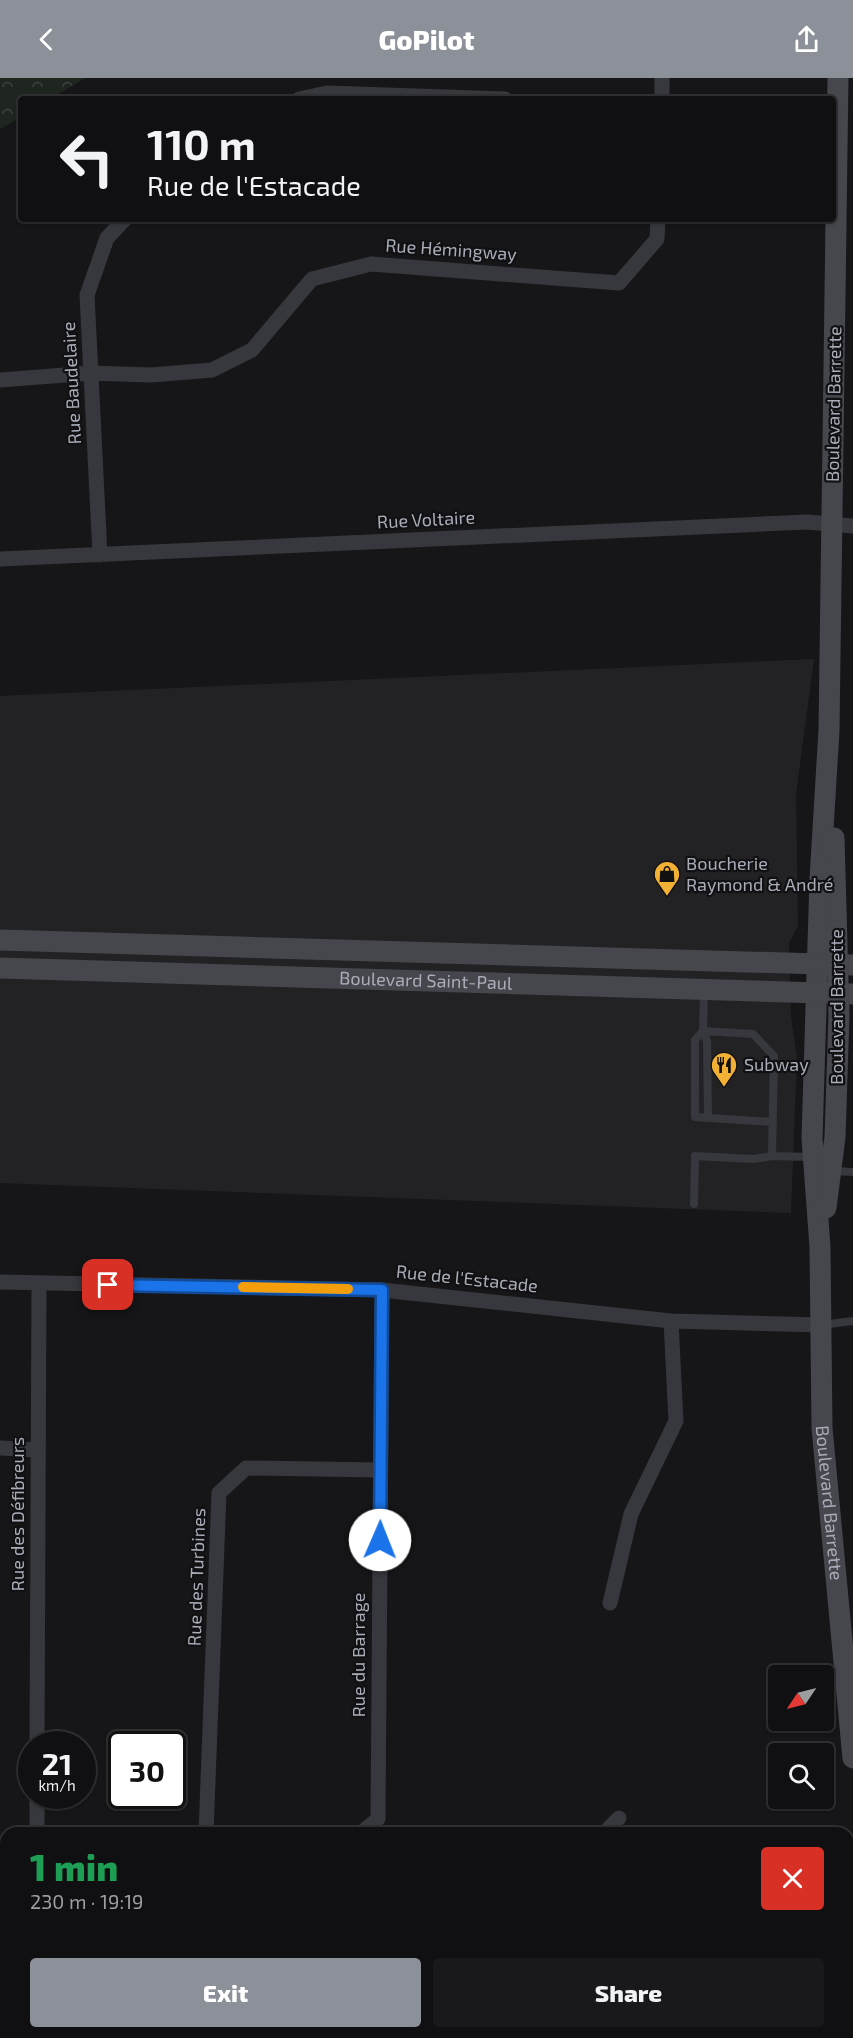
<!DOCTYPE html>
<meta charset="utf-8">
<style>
:root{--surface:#101012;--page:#19191b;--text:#f1f3f6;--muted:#9c9d9f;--line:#303032;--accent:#8c9099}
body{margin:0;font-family:"Exo 2",sans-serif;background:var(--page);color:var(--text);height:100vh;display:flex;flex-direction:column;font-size:22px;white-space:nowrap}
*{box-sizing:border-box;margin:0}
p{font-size:20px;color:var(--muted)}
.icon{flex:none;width:33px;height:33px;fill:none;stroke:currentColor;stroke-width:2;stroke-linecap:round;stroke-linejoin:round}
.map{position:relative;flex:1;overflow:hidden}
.details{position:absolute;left:0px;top:1749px;width:854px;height:212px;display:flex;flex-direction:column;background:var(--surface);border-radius:18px 18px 0 0;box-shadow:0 2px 4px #0004,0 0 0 2px var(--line)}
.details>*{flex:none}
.banner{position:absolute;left:18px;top:18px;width:818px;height:126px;border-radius:6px;box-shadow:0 2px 4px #0004,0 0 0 2px var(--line);background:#101012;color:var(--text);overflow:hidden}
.needle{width:39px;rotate:235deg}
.fabs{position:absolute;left:768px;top:1587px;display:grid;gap:12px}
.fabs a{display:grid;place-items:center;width:66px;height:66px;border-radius:6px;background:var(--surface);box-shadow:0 2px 4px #0004,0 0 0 2px var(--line);font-size:30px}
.speed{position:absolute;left:18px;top:1653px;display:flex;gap:12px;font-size:30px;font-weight:700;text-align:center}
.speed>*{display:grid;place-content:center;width:78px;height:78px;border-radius:50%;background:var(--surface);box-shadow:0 2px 4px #0004,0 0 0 2px var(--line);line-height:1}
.speed small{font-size:15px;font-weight:400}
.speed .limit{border:3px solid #111;border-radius:9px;background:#fff;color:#111}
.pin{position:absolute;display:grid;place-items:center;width:51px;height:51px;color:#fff;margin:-26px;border-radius:12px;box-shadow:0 3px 9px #0006}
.me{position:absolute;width:66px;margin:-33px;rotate:1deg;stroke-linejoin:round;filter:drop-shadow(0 0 4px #0008)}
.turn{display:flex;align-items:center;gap:21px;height:126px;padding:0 30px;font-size:27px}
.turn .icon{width:78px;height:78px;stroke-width:2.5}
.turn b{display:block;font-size:42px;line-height:51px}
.round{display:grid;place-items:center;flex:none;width:63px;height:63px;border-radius:6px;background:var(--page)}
.head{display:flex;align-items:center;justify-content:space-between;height:102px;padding:0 30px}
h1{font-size:36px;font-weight:800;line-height:45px;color:#1e9e55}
.primary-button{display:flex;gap:12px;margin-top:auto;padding:12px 30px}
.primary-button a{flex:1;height:69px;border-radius:6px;background:var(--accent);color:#fff;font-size:24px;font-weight:800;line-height:69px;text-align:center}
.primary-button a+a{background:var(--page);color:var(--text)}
header{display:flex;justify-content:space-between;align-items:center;height:78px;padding:0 30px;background:var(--accent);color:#fff;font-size:27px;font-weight:800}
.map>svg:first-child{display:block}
.built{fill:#222225}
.forest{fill:url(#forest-crowns)}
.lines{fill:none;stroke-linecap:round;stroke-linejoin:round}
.lane{stroke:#37383d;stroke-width:8}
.street{stroke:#37383d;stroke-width:15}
.secondary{stroke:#45474d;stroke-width:21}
.route-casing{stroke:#114b97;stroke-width:15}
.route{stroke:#1a73e8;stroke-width:10}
.slow{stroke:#f59e0b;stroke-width:10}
.labels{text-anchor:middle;stroke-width:4.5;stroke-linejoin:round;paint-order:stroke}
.street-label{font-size:18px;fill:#a8adb8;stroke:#111113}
.poi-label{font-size:18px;fill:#a8adb8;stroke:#111113;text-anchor:start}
</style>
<header><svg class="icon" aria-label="back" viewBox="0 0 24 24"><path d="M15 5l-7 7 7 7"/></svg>GoPilot<svg class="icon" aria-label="share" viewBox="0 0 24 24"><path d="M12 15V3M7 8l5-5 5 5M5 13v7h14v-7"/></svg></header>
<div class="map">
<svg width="853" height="1960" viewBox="0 0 853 1960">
<defs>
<pattern id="forest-crowns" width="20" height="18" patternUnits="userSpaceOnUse" patternTransform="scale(1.5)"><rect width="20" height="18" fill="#1e261f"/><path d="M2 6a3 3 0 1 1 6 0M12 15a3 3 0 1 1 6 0" fill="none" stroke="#3c433d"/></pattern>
</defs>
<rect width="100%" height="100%" fill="#161618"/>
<!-- built -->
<path class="built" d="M 814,581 L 796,716 L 798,848 L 789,865 L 791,939 L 797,979 L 791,1135 L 0,1105 L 0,618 Z"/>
<!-- forest -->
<path class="forest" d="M 0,0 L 85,0 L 50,21 L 21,21 L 21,39 L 0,51 Z"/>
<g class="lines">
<!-- lane -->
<path class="lane" d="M 704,912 L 703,953 L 753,956 L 774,978 L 772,1078 L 811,1079
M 708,1040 L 707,963 L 703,953 L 695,962 L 695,1039 L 773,1044
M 834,1093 L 853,1094
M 694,1126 L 695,1078 L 754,1081 L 772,1078
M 822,1247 L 853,1243"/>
<!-- street -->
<path class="street" d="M 662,0 L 662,21
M 299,21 L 327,15 L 505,21
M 0,302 L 91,295 L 151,297 L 212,292 L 252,272 L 312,201 L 371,186 L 619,205 L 657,161 L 658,141
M 100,477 L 87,217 L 107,160 L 125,141
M 0,481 L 807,444 L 853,448
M 0,1204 L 382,1212 L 671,1243 L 821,1247
M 0,1370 L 38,1372
M 610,1525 L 631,1436 L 676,1343 L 671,1243
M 37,1666 L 39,1205
M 37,1755 L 37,1718
M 206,1755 L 219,1415 L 246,1390 L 380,1392
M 361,1755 L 378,1741 L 382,1212
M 604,1755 L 619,1740
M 848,1882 L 853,1881
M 0,1909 L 6,1909
M 39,1954 L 40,1960
M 584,1954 L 588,1960
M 645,1960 L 652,1954"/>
<!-- secondary -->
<g class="secondary">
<path id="s1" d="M 838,0 L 829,652 L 820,801 L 812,1060 L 820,1169 L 822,1350 L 853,1680"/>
<path d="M 0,862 L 853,887"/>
<path id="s2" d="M 0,890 L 853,916"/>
<path d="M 826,1130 L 835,1059 L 839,938 L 834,760"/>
</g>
</g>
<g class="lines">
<!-- route casing -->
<g class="route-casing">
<path id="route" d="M 108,1207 L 382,1212 L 380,1462"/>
</g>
<!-- route -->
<use href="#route" class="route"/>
<!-- slow -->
<path class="slow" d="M 243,1209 L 348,1211"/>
</g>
<!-- icons -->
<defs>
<g id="shop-pin" transform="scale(1.35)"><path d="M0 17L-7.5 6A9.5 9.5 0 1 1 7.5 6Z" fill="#f2b134" stroke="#111113"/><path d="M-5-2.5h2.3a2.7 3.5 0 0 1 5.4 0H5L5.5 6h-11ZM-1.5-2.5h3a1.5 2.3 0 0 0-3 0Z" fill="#111"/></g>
<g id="restaurant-pin" transform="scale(1.35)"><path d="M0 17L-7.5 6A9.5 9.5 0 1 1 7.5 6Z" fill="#f2b134" stroke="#111113"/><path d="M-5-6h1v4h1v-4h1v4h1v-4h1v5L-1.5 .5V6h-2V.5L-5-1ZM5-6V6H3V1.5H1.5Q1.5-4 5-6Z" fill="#111"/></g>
</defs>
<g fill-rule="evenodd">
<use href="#shop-pin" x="667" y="796"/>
<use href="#restaurant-pin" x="724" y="987"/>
</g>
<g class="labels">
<!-- street labels -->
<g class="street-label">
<text transform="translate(451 172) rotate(4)" y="6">Rue Hémingway</text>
<text transform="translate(72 305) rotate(-93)" y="6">Rue Baudelaire</text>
<text transform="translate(834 326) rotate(-89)" y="6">Boulevard Barrette</text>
<text transform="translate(426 442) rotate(-3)" y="6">Rue Voltaire</text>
<text dy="6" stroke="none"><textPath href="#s2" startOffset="426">Boulevard Saint-Paul</textPath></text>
<text transform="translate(837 929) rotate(-90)" y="6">Boulevard Barrette</text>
<text transform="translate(467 1201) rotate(6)" y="6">Rue de l'Estacade</text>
<text dy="6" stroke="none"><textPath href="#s1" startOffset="1426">Boulevard Barrette</textPath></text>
<text transform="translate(18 1436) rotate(-90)" y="6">Rue des Défibreurs</text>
<text transform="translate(197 1499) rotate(-88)" y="6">Rue des Turbines</text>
<text transform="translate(359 1577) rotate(-90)" y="6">Rue du Barrage</text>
</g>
<!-- poi labels -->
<g class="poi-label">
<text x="686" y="792">Boucherie<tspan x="686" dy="21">Raymond &amp; André</tspan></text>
<text x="744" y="993">Subway</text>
</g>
</g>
</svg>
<div class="fabs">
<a><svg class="needle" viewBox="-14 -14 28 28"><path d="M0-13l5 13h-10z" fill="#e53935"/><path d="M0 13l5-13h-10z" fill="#9c9d9f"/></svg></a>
<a><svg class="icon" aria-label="search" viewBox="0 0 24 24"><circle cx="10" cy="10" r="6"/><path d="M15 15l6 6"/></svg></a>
</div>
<div class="speed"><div>21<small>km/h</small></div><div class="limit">30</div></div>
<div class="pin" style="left:108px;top:1207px;background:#d93025"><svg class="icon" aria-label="arrive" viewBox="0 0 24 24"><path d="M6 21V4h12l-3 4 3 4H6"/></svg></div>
<svg class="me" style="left:380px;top:1462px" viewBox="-20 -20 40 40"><circle r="19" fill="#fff"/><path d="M0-13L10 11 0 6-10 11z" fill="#1a73e8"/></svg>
<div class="banner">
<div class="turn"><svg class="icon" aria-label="left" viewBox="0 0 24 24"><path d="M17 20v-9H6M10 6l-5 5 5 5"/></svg><div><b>110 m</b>Rue de l'Estacade</div></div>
</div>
<section class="details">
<div class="head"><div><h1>1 min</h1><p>230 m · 19:19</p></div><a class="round" style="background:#d93025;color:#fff"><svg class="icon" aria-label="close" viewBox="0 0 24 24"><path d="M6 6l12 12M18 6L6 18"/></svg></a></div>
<div class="primary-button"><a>Exit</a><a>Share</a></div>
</section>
</div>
